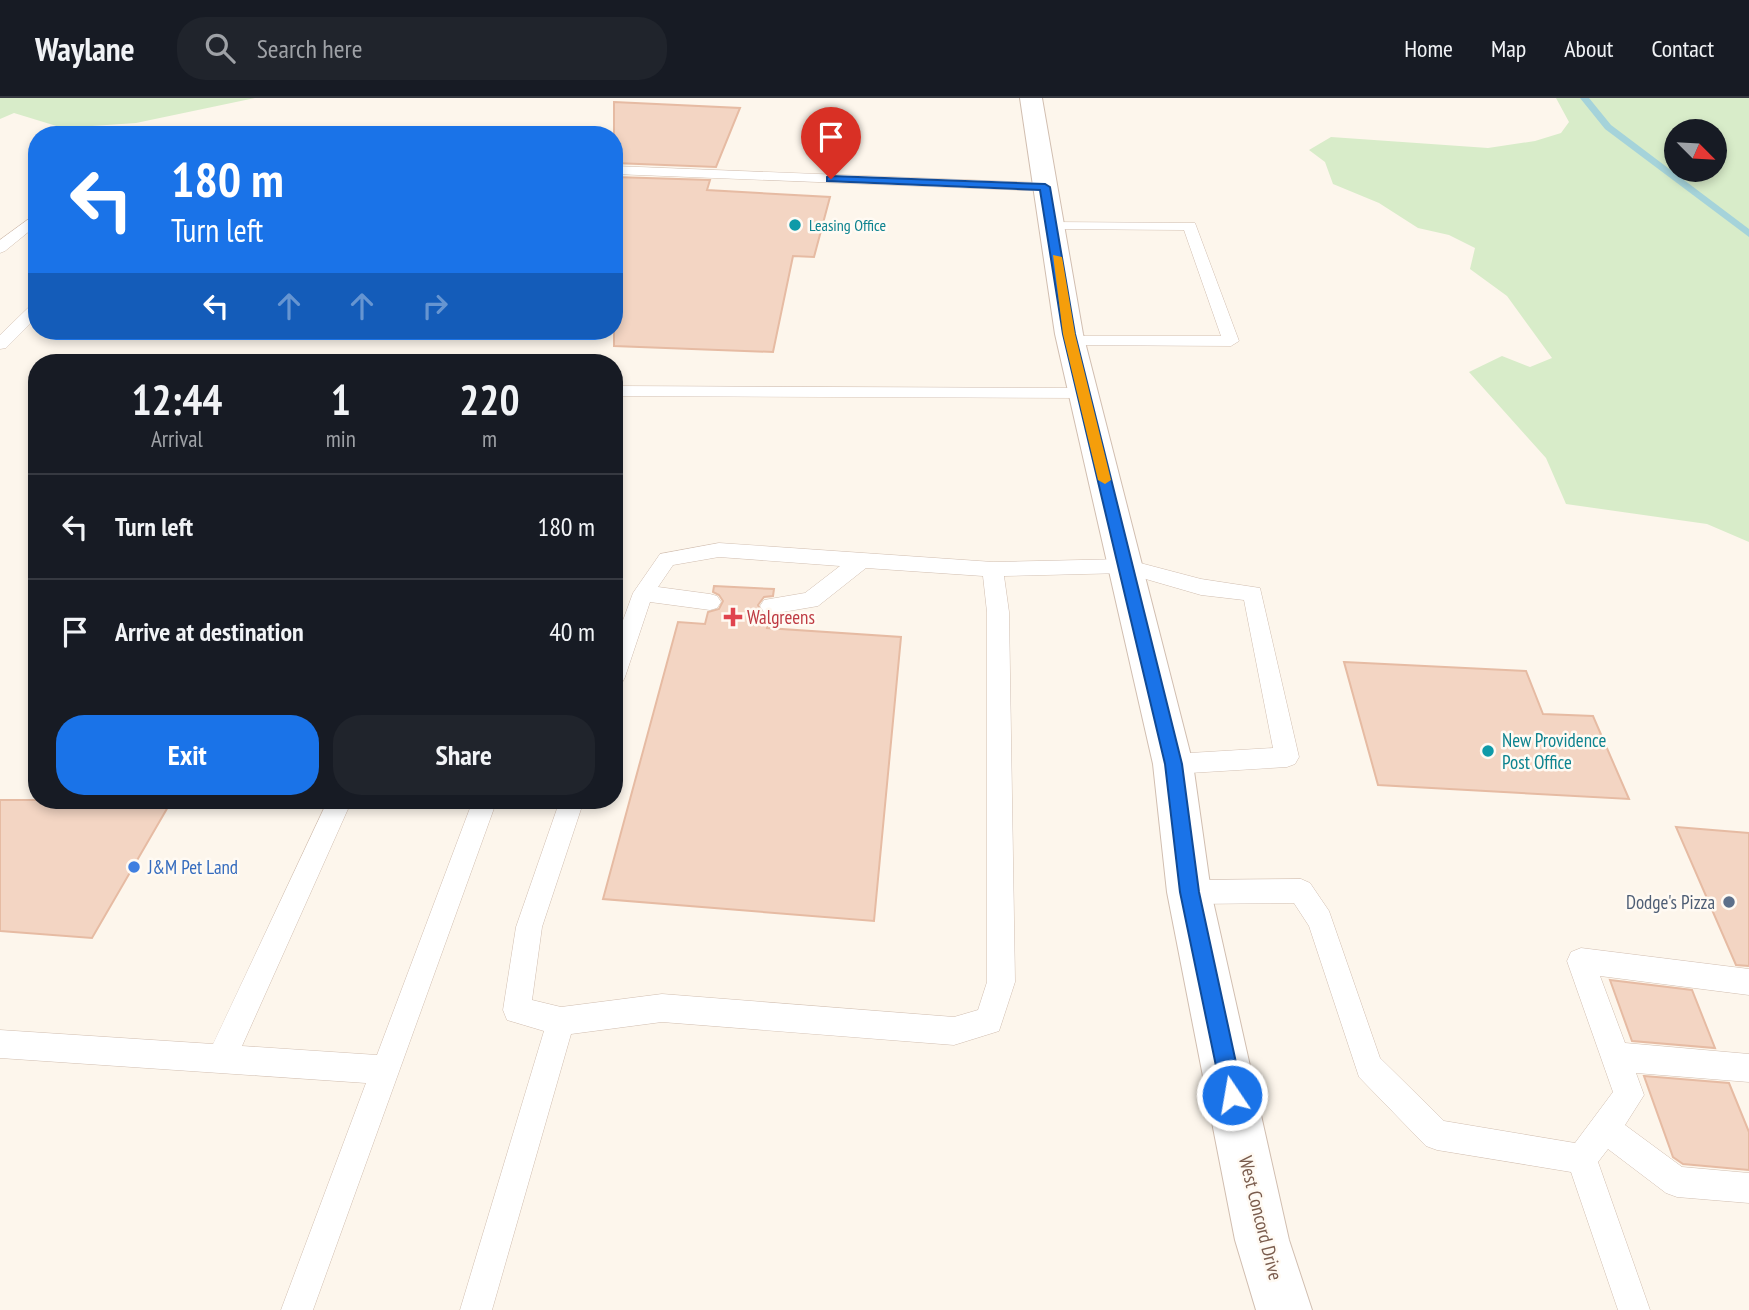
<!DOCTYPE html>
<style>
:root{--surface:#171b24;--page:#20242c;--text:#f1f3f6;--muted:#9ea1a6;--line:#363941;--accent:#1a73e8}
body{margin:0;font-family:"PT Sans Narrow",sans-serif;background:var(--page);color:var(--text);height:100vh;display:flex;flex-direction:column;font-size:26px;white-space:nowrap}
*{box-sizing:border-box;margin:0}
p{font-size:23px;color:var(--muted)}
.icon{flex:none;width:38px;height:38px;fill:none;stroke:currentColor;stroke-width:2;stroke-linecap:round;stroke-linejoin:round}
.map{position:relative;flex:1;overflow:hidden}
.side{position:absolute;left:28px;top:256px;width:595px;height:455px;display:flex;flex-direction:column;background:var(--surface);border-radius:28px;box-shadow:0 4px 10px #0003}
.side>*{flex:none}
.top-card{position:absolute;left:28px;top:28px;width:595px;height:214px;border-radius:28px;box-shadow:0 4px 10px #0003;background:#1a73e8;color:#fff;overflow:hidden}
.needle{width:46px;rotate:114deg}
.fabs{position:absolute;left:1664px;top:21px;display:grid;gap:14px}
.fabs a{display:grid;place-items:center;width:63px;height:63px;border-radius:50%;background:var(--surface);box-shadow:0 4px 10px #0003;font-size:35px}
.pin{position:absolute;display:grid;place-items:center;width:60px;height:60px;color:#fff;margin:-72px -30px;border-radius:50% 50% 50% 0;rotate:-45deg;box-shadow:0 0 7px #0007}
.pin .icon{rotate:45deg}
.me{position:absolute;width:77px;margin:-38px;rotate:348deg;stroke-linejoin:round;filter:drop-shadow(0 0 5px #0008)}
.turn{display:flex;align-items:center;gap:24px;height:147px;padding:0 28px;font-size:32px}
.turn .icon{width:91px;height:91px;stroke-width:2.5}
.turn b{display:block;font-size:49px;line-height:60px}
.lanes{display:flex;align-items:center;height:66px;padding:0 28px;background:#0003;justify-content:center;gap:35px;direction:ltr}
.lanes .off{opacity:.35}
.eta{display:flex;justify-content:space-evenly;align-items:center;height:119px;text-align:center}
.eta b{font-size:42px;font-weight:800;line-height:49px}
.cta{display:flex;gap:14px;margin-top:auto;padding:14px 28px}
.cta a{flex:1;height:80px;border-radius:28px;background:var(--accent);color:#fff;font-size:28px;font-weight:800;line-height:80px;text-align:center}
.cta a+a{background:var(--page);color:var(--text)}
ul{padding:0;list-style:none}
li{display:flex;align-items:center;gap:21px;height:105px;padding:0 28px;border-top:2px solid var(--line)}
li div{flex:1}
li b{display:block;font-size:26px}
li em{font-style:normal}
header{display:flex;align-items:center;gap:42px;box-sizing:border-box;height:98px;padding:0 35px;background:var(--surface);border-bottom:2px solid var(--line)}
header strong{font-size:33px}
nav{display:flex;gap:38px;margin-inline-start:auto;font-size:24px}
.search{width:490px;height:63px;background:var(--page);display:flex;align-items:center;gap:18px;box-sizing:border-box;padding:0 24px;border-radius:28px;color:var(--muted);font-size:26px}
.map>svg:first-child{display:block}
.green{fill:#d8ecc9;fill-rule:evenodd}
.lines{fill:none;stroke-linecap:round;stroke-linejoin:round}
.stream{fill:#a5d3da;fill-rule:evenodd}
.building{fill:#f3d5c3;stroke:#e6bba3;stroke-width:2}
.lane-casing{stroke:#d1beb0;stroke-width:1}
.street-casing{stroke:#d1beb0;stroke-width:2}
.lane{fill:#fff;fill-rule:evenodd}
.street{fill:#fff;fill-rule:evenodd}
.route{fill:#1a73e8;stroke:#114b97;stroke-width:2}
.slow{fill:#f59e0b}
.culture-dot{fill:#0f9aa8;stroke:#fffaf3;stroke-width:2.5}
.health-dot{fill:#e0444e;stroke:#fffaf3;stroke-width:2.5}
.shop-dot{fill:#3f7fe0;stroke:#fffaf3;stroke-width:2.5}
.service-dot{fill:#5c6f8a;stroke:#fffaf3;stroke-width:2.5}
.labels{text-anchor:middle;stroke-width:5;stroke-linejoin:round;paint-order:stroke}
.far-culture-label{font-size:16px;fill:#0d838f;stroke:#fffaf3;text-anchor:start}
.health-label{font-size:19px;fill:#be3a42;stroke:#fffaf3;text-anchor:start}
.culture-label{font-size:19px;fill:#0d838f;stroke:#fffaf3;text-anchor:start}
.shop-label{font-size:19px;fill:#366cbe;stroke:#fffaf3;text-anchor:start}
.service-label{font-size:19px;fill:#4e5e75;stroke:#fffaf3;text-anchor:end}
.street-label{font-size:19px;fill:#7a5c4d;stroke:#fffaf3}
</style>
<header>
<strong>Waylane</strong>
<div class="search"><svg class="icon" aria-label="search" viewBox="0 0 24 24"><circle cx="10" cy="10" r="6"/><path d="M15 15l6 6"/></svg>Search here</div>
<nav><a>Home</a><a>Map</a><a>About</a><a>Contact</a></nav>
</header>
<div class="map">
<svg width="1749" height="1212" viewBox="0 0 1749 1212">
<rect width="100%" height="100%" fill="#fdf6ec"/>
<!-- green -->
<path class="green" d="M 0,0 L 255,0 L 136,25 L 63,30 L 14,15 L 0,21 Z
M 1556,0 L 1749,0 L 1749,444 L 1707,426 L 1566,406 L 1546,360 L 1469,274 L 1502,258 L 1530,269 L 1552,260 L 1507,198 L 1470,171 L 1475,150 L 1449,137 L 1418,130 L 1379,105 L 1333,86 L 1325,64 L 1309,52 L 1331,39 L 1488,50 L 1535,43 L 1561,35 L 1569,24 ZM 1676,33 L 1715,33 L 1715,72 L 1676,72 Z"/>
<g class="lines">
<!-- stream -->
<path class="stream" d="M 1580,0 L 1589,0 L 1611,27 L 1749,131 L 1749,139 L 1605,31 Z"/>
</g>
<!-- building -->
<path class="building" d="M 614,4 L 740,10 L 716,69 L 614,65 Z
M 614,79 L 710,82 L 707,92 L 830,99 L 814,159 L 793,158 L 773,254 L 614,248 Z
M 714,488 L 774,491 L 773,498 L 764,499 L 758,507 L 762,515 L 769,518 L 767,530 L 901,539 L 874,823 L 603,801 L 678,524 L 705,526 L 708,514 L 719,511 L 723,503 L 719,497 L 713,494 Z
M 1344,564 L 1526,573 L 1543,616 L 1593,618 L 1629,701 L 1378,687 Z
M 0,702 L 172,702 L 92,840 L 0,833 Z
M 1676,729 L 1749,735 L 1749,868 L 1736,867 Z
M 1610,882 L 1692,892 L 1715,950 L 1632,943 Z
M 1644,978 L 1729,985 L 1749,1034 L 1749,1072 L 1683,1066 L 1673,1059 Z"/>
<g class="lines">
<!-- lane casing -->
<g class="lane-casing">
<path id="lane" d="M 614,68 L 1045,85 L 1052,89 L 1045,93 L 614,76 Z
M 37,115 L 37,127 L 5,153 L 0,155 L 0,142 Z
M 1051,124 L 1195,125 L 1239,243 L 1231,248 L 1064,247 L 1062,243 L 1064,239 L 1070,238 L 1221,238 L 1184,132 L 1046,131 L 1044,128 L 1046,125 Z
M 37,205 L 37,219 L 6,250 L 0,251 L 0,237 L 31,207 Z
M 614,288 L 1084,290 L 1093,295 L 1084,300 L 614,298 Z
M 719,445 L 993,464 L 1125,461 L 1201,481 L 1260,490 L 1299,659 L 1295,666 L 1287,669 L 1173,676 L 1165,673 L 1161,666 L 1165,659 L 1173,656 L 1273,650 L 1244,502 L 1201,497 L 1125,475 L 1004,478 L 1009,514 L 1015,884 L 999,933 L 954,947 L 662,924 L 571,936 L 492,1212 L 460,1212 L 544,933 L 507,922 L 503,912 L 516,829 L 560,702 L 584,702 L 542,829 L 532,902 L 561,909 L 662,896 L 954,919 L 978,912 L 987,884 L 987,514 L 983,478 L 866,470 L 818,508 L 771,516 L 764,514 L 760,508 L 764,502 L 805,495 L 840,468 L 719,459 L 673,467 L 658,489 L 710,496 L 717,498 L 721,504 L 717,510 L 710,512 L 650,504 L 625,579 L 622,585 L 614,588 L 614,547 L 633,495 L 660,456 Z
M 328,702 L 352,702 L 242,948 L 377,957 L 473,702 L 497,702 L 313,1212 L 281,1212 L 366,985 L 0,960 L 0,932 L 213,946 Z
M 1301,781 L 1310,785 L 1329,813 L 1380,960 L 1444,1023 L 1575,1045 L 1613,994 L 1567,863 L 1571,854 L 1581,850 L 1749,871 L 1749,897 L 1600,878 L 1625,945 L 1749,956 L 1749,984 L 1636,975 L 1644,997 L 1625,1027 L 1682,1069 L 1749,1075 L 1749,1105 L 1677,1099 L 1666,1095 L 1608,1051 L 1598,1064 L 1650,1212 L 1618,1212 L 1571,1074 L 1437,1052 L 1426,1048 L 1359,979 L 1309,828 L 1294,805 L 1189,806 L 1180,802 L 1176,794 L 1180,786 L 1189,782 Z"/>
</g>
<!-- street casing -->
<g class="street-casing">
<path id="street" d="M 1020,0 L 1042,0 L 1083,236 L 1193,666 L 1211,794 L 1289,1142 L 1312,1212 L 1256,1212 L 1235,1142 L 1167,794 L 1153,666 L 1055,236 Z"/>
</g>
<!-- lane -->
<use href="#lane" class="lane"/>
<!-- street -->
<use href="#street" class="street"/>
</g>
<!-- route -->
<path class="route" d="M 831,78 L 1045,86 L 1050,89 L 1075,236 L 1182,666 L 1199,794 L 1243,997 L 1240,1004 L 1232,1007 L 1225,1004 L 1222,997 L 1180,794 L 1165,666 L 1063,236 L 1040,92 L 827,83 L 827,79 Z"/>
<!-- slow -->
<path class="slow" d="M 1053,157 L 1062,159 L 1075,236 L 1111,382 L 1105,386 L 1098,382 L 1063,236 Z"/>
<!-- markers -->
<g class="culture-dot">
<circle cx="795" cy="127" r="7"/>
<circle cx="1488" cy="653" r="7"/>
</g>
<path class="health-dot" d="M729.5 508.5h7v7h7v7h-7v7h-7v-7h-7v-7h7z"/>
<circle class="shop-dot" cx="134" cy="769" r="7"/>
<circle class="service-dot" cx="1729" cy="804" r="7"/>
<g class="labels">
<!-- far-culture labels -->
<g class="far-culture-label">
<text x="809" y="133">Leasing Office</text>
</g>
<!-- health labels -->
<g class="health-label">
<text x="747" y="526">Walgreens</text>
</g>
<!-- culture labels -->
<g class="culture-label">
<text x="1502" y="649">New Providence<tspan x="1502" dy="22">Post Office</tspan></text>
</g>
<!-- shop labels -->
<g class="shop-label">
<text x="148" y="776">J&amp;M Pet Land</text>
</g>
<!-- service labels -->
<g class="service-label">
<text x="1715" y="811">Dodge's Pizza</text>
</g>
<!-- street labels -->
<g class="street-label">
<text transform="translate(1261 1120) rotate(76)" y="7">West Concord Drive</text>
</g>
</g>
</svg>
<div class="fabs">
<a><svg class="needle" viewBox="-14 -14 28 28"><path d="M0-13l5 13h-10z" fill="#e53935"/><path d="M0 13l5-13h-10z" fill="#9ea1a6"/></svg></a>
</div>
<div class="pin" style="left:831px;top:81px;background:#d93025"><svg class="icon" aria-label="arrive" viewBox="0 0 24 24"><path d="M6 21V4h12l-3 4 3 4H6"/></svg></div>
<svg class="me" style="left:1232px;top:997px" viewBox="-20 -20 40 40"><circle r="17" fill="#1a73e8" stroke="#fff" stroke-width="3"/><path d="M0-11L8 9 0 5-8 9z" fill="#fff"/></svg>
<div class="top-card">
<div class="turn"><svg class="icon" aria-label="left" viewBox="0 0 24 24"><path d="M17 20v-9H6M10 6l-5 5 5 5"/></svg><div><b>180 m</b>Turn left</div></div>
<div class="lanes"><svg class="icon" aria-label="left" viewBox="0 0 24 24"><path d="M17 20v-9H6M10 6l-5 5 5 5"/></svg><svg class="icon off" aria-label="ahead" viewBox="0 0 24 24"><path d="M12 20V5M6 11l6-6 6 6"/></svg><svg class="icon off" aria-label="ahead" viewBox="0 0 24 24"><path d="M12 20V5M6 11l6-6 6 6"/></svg><svg class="icon off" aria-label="right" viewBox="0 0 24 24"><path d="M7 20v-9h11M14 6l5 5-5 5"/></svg></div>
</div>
<section class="side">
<div class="eta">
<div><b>12:44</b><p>Arrival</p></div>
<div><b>1</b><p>min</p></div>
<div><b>220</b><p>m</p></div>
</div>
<ul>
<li><svg class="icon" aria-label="left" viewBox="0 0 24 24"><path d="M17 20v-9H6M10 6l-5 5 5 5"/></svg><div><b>Turn left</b></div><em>180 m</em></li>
<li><svg class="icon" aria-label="arrive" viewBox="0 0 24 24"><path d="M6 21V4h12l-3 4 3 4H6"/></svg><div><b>Arrive at destination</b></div><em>40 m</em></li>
</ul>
<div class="cta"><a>Exit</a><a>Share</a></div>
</section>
</div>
